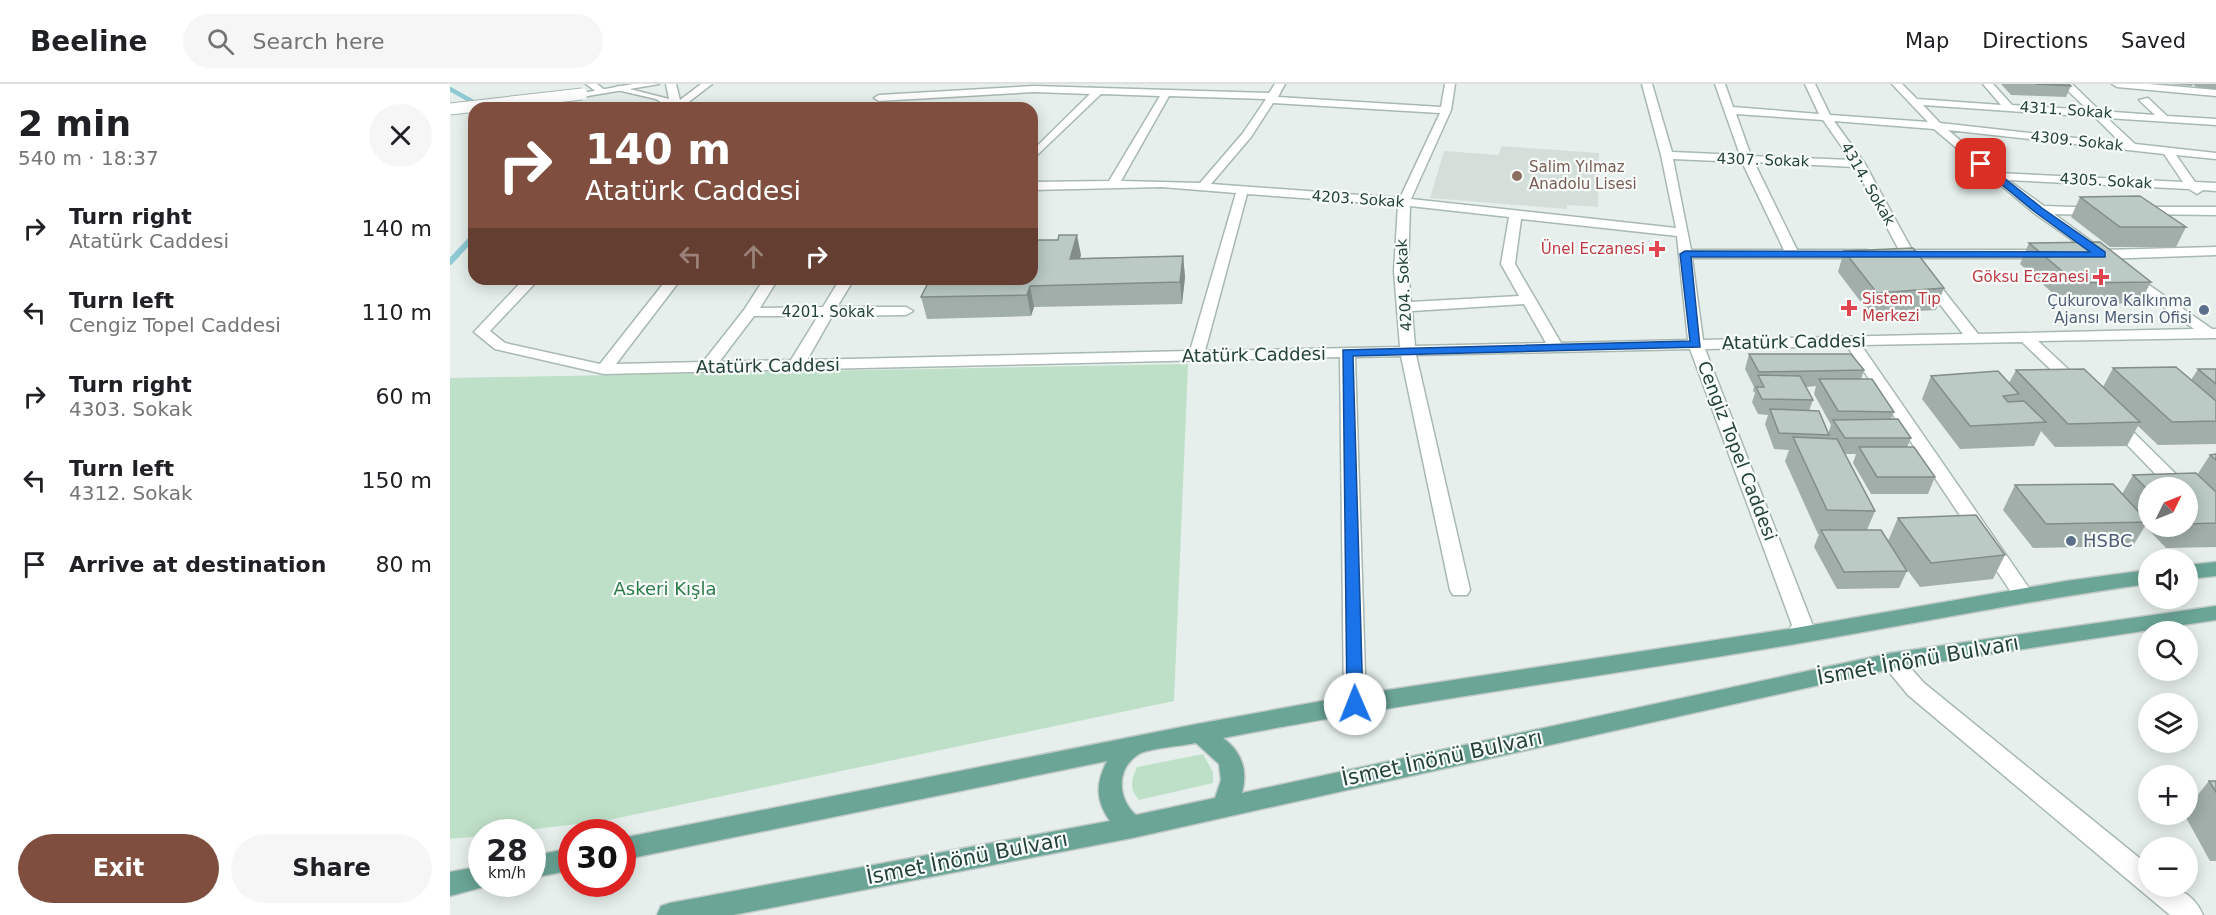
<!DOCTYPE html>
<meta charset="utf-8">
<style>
:root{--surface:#fff;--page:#f6f6f6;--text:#202124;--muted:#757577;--line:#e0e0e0;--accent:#7f4e3f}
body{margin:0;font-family:"DejaVu Sans",sans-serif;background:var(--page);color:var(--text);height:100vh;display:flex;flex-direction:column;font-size:22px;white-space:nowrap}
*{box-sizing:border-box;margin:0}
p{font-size:20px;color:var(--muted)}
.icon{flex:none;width:33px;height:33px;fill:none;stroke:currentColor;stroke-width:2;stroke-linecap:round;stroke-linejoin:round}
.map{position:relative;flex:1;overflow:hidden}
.side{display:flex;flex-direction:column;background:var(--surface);width:450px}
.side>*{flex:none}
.top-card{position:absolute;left:18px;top:18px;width:570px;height:183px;border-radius:18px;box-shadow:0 3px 15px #0003;background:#7f4e3f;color:#fff;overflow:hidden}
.needle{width:39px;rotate:47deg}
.tools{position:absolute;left:1688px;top:393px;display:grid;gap:12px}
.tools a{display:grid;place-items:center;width:60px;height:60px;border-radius:50%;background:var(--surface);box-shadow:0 3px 15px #0003;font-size:30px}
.speed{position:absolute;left:18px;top:735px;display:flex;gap:12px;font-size:30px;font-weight:700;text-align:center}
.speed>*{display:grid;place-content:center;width:78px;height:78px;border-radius:50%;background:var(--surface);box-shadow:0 3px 15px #0003;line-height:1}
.speed small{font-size:15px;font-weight:400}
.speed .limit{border:9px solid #d22;background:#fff;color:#111}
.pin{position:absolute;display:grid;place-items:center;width:51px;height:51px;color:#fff;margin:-26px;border-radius:12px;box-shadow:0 3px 9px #0006}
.me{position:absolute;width:66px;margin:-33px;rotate:359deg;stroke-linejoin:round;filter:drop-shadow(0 0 4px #0008)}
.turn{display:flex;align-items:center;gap:21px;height:126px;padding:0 18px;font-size:27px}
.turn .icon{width:78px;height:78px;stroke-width:2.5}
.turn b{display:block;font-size:42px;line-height:51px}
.lanes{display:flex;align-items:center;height:57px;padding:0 18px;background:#0003;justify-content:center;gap:30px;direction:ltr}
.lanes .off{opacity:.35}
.round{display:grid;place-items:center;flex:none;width:63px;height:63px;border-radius:32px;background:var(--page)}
.overview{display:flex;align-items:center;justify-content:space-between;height:102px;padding:0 18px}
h1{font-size:36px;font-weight:800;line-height:45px}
.button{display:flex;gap:12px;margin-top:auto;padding:12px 18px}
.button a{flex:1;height:69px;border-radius:36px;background:var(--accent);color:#fff;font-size:24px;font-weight:800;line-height:69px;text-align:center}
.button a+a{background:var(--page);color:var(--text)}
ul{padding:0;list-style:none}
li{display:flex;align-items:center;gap:18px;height:84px;padding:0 18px}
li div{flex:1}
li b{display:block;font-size:22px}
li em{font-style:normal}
header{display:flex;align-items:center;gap:36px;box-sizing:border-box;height:84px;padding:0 30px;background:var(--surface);border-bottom:2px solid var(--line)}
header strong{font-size:28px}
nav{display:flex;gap:33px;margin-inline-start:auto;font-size:21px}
.search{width:420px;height:54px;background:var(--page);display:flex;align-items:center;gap:15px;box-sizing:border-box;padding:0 21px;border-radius:33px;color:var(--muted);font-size:22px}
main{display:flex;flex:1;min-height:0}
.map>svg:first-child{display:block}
.built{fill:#d4dfda}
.green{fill:#bfe0c8}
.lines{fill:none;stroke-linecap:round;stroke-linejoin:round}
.stream-far1{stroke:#8ec9d4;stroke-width:4.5}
.stream{stroke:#8ec9d4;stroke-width:6}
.minor-casing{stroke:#a8b8b2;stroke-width:3}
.tertiary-casing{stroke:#a8b8b2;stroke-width:3}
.primary-casing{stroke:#c2cac8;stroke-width:3}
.minor{fill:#fff;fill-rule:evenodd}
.tertiary{fill:#fff;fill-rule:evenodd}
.primary{fill:#6aa596;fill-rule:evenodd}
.tertiary-bridge-casing{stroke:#a8b8b2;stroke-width:13;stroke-linecap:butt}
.tertiary-bridge{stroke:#fff;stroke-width:11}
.wall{fill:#a1aea9;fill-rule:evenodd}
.shaded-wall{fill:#838d89}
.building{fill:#bbcac4;stroke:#838d89;stroke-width:1.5}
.route{fill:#1a73e8;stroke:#114b97;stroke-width:1.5}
.education-dot{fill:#8d6e63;stroke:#f7fbf9;stroke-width:2}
.health-dot{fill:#e0444e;stroke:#f7fbf9;stroke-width:2}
.service-dot{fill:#5c6f8a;stroke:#f7fbf9;stroke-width:2}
.labels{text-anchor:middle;stroke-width:4.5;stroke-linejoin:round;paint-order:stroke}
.far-street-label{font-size:15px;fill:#24423a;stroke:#f7fbf9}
.far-education-label{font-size:15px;fill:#785e54;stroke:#f7fbf9;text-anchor:start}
.far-health-label{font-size:15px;fill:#be3a42;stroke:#f7fbf9;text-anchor:end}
.far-service-label{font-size:15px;fill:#4e5e75;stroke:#f7fbf9;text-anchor:end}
.street-label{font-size:18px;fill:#24423a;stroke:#f7fbf9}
.service-label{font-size:18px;fill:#4e5e75;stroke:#f7fbf9;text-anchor:start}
.park-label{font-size:18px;fill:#2d7a4b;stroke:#f7fbf9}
.near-street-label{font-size:21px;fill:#24423a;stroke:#f7fbf9}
</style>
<header>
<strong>Beeline</strong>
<div class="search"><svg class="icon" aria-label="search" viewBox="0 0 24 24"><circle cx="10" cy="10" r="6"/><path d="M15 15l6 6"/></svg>Search here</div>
<nav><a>Map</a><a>Directions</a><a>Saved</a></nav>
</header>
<main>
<section class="side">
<div class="overview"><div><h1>2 min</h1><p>540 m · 18:37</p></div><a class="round"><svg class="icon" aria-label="close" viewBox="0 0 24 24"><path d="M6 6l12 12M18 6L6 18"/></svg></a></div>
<ul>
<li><svg class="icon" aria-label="right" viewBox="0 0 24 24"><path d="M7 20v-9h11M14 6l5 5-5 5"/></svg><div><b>Turn right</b><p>Atatürk Caddesi</p></div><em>140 m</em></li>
<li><svg class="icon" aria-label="left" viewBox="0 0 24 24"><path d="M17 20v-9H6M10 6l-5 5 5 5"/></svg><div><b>Turn left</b><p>Cengiz Topel Caddesi</p></div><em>110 m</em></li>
<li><svg class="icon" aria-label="right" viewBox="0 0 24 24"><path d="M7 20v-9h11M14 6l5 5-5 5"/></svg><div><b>Turn right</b><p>4303. Sokak</p></div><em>60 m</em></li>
<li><svg class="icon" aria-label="left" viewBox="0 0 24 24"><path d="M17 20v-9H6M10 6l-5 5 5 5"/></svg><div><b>Turn left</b><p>4312. Sokak</p></div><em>150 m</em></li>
<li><svg class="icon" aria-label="arrive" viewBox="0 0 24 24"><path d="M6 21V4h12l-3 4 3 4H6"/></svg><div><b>Arrive at destination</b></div><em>80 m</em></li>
</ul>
<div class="button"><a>Exit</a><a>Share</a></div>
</section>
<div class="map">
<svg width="1766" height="831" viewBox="0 0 1766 831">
<rect width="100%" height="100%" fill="#e6efeb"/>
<!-- built -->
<path class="built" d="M 1051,62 L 1149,69 L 1148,123 L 1117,121 L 1117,125 L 980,114 L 994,67 L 1049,71 Z"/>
<!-- green -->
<path class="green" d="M 738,280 L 724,617 L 154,737 L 59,748 L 32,748 L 31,752 L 0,755 L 0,294 Z
M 753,670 L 763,688 L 763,699 L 689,716 C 679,704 681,697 687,683 Z"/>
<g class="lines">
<!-- stream-far1 -->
<path class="stream-far1" d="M 0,5 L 30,22"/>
<!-- stream -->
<path class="stream" d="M 0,178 L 24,152"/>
<!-- minor casing -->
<g class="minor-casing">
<path id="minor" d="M 136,0 L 147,0 L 156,7 L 148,9 Z
M 216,0 L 226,0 L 230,16 L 251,0 L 262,0 L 231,24 L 220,24 L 206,15 L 163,5 L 168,2 L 219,15 Z
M 825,0 L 835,0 L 828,13 L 991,23 L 995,0 L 1005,0 L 1001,26 L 961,115 L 1226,144 L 1211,71 L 1192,0 L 1202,0 L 1222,68 L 1290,71 L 1265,0 L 1275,0 L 1283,23 L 1369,30 L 1355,0 L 1365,0 L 1380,31 L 1478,38 L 1442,0 L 1452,0 L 1467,15 L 1551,21 L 1533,0 L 1543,0 L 1562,21 L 1638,26 L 1611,0 L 1622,0 L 1650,27 L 1705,31 L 1689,16 L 1698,14 L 1717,32 L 1766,35 L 1766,41 L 1657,34 L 1685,60 L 1766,69 L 1766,75 L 1726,71 L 1745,98 L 1766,99 L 1766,107 L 1753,106 L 1747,110 L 1739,105 L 1558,96 L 1594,122 L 1651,124 L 1651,130 L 1647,131 L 1604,130 L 1653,166 L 1766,163 L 1766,171 L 1652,175 L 1637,173 L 1635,170 L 1638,167 L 1584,129 L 1484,45 L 1384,37 L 1415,80 L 1462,166 L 1600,166 L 1607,170 L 1600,174 L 1468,174 L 1528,250 L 1744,245 L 1674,194 L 1672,191 L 1679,187 L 1762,245 L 1766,245 L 1766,254 L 1588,257 L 1632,298 L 1634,301 L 1632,304 L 1620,304 L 1572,258 L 1411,261 L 1581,507 L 1584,512 L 1581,517 L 1567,517 L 1397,262 L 1255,265 L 1363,542 C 1357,553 1351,561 1338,557 L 1335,552 L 1342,541 L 1240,265 L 966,271 L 1020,506 L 1017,511 L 1003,511 L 1000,506 L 951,272 L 905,273 L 916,620 L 913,626 L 905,629 L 897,626 L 894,620 L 890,273 L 154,290 L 45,265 L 24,248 L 74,195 L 89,195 L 40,247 L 55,259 L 150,280 L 217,195 L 231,195 L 166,280 L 253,278 L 294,226 L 314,195 L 328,195 L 310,224 L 373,223 L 390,195 L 404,195 L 387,223 L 456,223 L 463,227 L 456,231 L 382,232 L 357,276 L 740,267 L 786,109 L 712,103 L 582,106 L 582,98 L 659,97 L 710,12 L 651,10 L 582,76 L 582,67 L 640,10 L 584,8 L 429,17 L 424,14 L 429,11 L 584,2 L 819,9 ZM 719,12 L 816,15 L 793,49 L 750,99 L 671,97 ZM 823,19 L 990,29 L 950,114 L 761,100 L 801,53 ZM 1473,21 L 1645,33 L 1671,59 L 1490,39 ZM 1286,30 L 1373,36 L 1401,76 L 1301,72 ZM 1498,46 L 1714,70 L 1733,98 L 1548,89 ZM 1223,75 L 1292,78 L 1334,166 L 1241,166 ZM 1304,78 L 1405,83 L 1449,166 L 1437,170 L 1444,174 L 1454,174 L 1513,250 L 1253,256 L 1242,174 L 1417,174 L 1424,170 L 1417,166 L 1347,166 ZM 797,110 L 948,121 L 944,187 L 950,263 L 755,267 ZM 960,122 L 1059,133 L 1051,180 L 1069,212 L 961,218 L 958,187 ZM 1071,135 L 1227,152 L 1238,256 L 1111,259 L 1065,180 ZM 1074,220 L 1096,259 L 965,262 L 962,227 ZM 304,232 L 368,232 L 341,276 L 269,278 Z
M 123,19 L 127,20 L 128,24 L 118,24 Z
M 1690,123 L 1766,123 L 1766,131 L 1686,130 L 1686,124 Z
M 1663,332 L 1669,334 L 1736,400 L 1739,404 L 1737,407 L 1737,404 L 1719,404 L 1657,340 L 1655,337 Z
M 1441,569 L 1449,571 L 1474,599 L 1698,781 L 1698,802 C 1723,802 1742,806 1753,831 L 1720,831 L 1689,805 L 1458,611 L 1430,577 L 1433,571 Z"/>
</g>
<!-- tertiary casing -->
<g class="tertiary-casing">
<path id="tertiary" d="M 183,0 L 209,0 L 132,13 L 127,10 Z
M 1662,0 L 1699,0 L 1766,6 L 1766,12 L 1667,3 Z"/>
</g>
<!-- primary casing -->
<g class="primary-casing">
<path id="primary" d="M 1766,478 L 1766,492 L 1737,495 L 1737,481 Z
M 1698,486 L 1698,500 C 1580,516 1463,540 1345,560 C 1155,592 963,617 773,654 C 792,668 798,687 792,709 L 1441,569 L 1766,522 L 1766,536 L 1441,585 L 682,754 L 283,831 L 207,831 L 211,822 L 220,819 L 660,737 C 645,716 646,699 657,677 L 172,776 L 172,754 L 747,640 L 905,611 L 1345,544 L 1616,497 ZM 746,659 L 769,680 L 771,696 L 765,714 L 686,731 C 668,715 665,685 689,670 C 700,664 732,662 746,659 Z
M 122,764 L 122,786 L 82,794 L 82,772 Z
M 32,782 L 32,800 L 41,801 L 0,812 L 0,788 Z"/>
</g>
<!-- minor -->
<use href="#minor" class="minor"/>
<!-- tertiary -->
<use href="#tertiary" class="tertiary"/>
<!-- primary -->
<use href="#primary" class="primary"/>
<!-- tertiary-bridge casing -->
<g class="tertiary-bridge-casing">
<path id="tertiary-bridge" d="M 0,25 L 132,10"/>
</g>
<!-- tertiary-bridge -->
<use href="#tertiary-bridge" class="tertiary-bridge"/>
</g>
<!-- wall -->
<path class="wall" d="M 1551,0 L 1619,0 L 1621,2 L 1616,13 L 1561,11 Z
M 1718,0 L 1766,0 L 1766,5 L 1746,3 L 1743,0 L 1742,2 Z
M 1630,113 L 1736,143 L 1726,163 L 1660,163 L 1621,133 Z
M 1579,159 L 1701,198 L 1690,219 L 1616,221 L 1570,180 Z
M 1394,167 L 1494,204 L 1486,226 L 1420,230 L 1388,188 Z
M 631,171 L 630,174 L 733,172 L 735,193 L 732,220 L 584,223 L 581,232 L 477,235 L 471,213 Z
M 1299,270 L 1414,286 L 1411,295 L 1444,328 L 1441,335 L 1461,354 L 1457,363 L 1485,393 L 1478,410 L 1421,410 L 1403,379 L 1406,370 L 1395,370 L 1425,427 L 1417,446 L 1438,457 L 1448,434 L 1555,471 L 1543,495 L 1470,503 L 1450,476 L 1457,487 L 1449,504 L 1387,505 L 1364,463 L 1369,450 L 1368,450 L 1335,377 L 1339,366 L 1324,365 L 1315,340 L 1318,331 L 1308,330 L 1302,318 L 1305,309 L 1303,307 L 1304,303 L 1295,285 ZM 1366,302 L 1364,310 L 1381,341 L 1378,350 L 1359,327 L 1363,316 L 1356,303 Z
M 1663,284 L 1741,296 L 1748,285 L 1766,285 L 1766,360 L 1708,361 L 1688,342 L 1677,362 L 1605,363 L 1591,347 L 1584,362 L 1510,365 L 1472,315 L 1481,292 L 1559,299 L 1566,286 L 1653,303 Z
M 1766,370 L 1766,463 L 1716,464 L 1695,442 L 1683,462 L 1583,464 L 1553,426 L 1565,401 L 1672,410 L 1683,391 L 1747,391 L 1760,371 ZM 1698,404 L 1737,404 L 1737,442 L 1698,442 Z
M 1759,697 L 1766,697 L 1766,777 L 1760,777 L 1734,730 L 1737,730 L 1737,724 Z"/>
<!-- shaded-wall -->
<path class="shaded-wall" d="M 627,151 L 631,171 L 624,196 L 620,175 Z
M 733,172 L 735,193 L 732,220 L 730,198 Z
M 580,202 L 584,223 L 581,232 L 577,211 Z"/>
<!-- building -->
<path class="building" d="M 1585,0 L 1619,0 L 1621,2 Z
M 1690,112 L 1736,143 L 1670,143 L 1630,113 Z
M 609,151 L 627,151 L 620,175 L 733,172 L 730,198 L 580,202 L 577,211 L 471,213 L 480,195 L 582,195 L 582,156 L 608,156 Z
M 1650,158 L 1701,198 L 1626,199 L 1579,159 Z
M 1463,164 L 1494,204 L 1427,209 L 1394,167 Z
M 1299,270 L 1401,270 L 1414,286 L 1309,288 Z
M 1726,283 L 1766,317 L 1766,337 L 1722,338 L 1663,284 Z
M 1634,285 L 1690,338 L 1618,340 L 1566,286 Z
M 1748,285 L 1766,285 L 1766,300 Z
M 1548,287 L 1569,310 L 1553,312 L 1558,318 L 1574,317 L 1596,338 L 1520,342 L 1481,292 Z
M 1308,291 L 1350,292 L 1363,316 L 1312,315 L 1306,303 L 1314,303 Z
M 1369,295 L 1422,295 L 1444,328 L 1388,327 Z
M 1320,325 L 1369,327 L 1379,351 L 1329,349 Z
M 1448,335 L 1461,354 L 1395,354 L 1383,336 Z
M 1343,353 L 1387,355 L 1425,427 L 1377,426 Z
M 1409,363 L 1464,363 L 1485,393 L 1427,393 Z
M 1766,370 L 1766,376 L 1760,371 Z
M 1746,389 L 1766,408 L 1766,439 L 1737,440 L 1737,404 L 1698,404 L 1698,406 L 1683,391 Z
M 1663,400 L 1698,438 L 1596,440 L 1565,401 Z
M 1526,431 L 1555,471 L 1481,479 L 1448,434 Z
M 1371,446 L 1431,446 L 1457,487 L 1394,488 Z
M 1759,697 L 1766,697 L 1766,708 Z"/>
<!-- route -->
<path class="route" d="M 1528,78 L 1534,78 L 1592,124 L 1655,168 L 1655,173 L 1241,173 L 1250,263 L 903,272 L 913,620 L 911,625 L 899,625 L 897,620 L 893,266 L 1240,257 L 1230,170 L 1235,167 L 1640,168 L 1585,128 L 1528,81 Z"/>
<!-- markers -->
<circle class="education-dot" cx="1067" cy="92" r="6"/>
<g class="health-dot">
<path d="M1204 156h6v6h6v6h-6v6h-6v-6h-6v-6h6z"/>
<path d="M1648 184h6v6h6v6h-6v6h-6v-6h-6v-6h6z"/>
<path d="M1396 215h6v6h6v6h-6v6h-6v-6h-6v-6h6z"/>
</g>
<g class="service-dot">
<circle cx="1754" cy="226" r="6"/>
<circle cx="1621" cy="457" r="6"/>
</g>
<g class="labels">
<!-- far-street labels -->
<g class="far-street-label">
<text transform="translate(1616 26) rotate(4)" y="5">4311. Sokak</text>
<text transform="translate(1627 57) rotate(6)" y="5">4309. Sokak</text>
<text transform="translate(1313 76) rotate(2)" y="5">4307. Sokak</text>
<text transform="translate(1656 97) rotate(3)" y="5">4305. Sokak</text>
<text transform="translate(1418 100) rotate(60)" y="5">4314. Sokak</text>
<text transform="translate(908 115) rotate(4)" y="5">4203. Sokak</text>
<text transform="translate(954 201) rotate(-93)" y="5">4204. Sokak</text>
<text x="378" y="233">4201. Sokak</text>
</g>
<!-- far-education labels -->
<g class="far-education-label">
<text x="1079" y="88">Salim Yılmaz<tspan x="1079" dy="17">Anadolu Lisesi</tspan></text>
</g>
<!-- far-health labels -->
<g class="far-health-label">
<text x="1195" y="170">Ünel Eczanesi</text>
<text x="1639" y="198">Göksu Eczanesi</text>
<text x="1412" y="220" text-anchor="start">Sistem Tıp<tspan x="1412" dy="17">Merkezi</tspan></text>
</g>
<!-- far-service labels -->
<g class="far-service-label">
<text x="1742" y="222">Çukurova Kalkınma<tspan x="1742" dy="17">Ajansı Mersin Ofisi</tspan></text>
</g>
<!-- street labels -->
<g class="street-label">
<text transform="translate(1344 258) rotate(-1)" y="6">Atatürk Caddesi</text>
<text transform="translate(804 271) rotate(-1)" y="6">Atatürk Caddesi</text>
<text transform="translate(318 282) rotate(-1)" y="6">Atatürk Caddesi</text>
<text transform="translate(1287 367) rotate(69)" y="6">Cengiz Topel Caddesi</text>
</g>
<!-- service labels -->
<g class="service-label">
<text x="1633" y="463">HSBC</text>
</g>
<!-- park labels -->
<g class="park-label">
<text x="215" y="511">Askeri Kışla</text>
</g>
<!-- near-street labels -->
<g class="near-street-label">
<text transform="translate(1468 576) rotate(-10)" y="7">İsmet İnönü Bulvarı</text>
<text transform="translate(992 674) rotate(-12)" y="7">İsmet İnönü Bulvarı</text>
<text transform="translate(517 774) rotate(-11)" y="7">İsmet İnönü Bulvarı</text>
</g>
</g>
</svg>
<div class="tools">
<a><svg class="needle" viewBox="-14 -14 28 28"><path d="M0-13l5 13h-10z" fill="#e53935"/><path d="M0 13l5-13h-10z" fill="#757577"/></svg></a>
<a><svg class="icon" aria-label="sound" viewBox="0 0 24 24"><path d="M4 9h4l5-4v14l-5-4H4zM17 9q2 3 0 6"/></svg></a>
<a><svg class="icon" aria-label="search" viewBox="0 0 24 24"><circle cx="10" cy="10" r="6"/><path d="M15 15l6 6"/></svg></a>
<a><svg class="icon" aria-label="layers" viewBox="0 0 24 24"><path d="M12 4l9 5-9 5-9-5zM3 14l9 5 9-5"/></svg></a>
<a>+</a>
<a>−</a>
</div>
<div class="speed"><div>28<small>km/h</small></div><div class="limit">30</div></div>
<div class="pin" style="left:1531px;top:80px;background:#d93025"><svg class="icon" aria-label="arrive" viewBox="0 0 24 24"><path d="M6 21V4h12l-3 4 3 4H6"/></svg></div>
<svg class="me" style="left:905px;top:620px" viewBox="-20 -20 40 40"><circle r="19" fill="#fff"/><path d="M0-13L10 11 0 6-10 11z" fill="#1a73e8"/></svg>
<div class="top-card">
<div class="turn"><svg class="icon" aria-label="right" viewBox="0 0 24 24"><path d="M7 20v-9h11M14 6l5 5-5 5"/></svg><div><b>140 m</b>Atatürk Caddesi</div></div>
<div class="lanes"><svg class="icon off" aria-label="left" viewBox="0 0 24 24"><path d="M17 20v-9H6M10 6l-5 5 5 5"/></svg><svg class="icon off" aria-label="ahead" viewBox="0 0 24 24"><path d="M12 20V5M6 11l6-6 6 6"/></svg><svg class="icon" aria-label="right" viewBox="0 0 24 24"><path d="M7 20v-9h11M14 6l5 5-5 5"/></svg></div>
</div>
</div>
</main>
